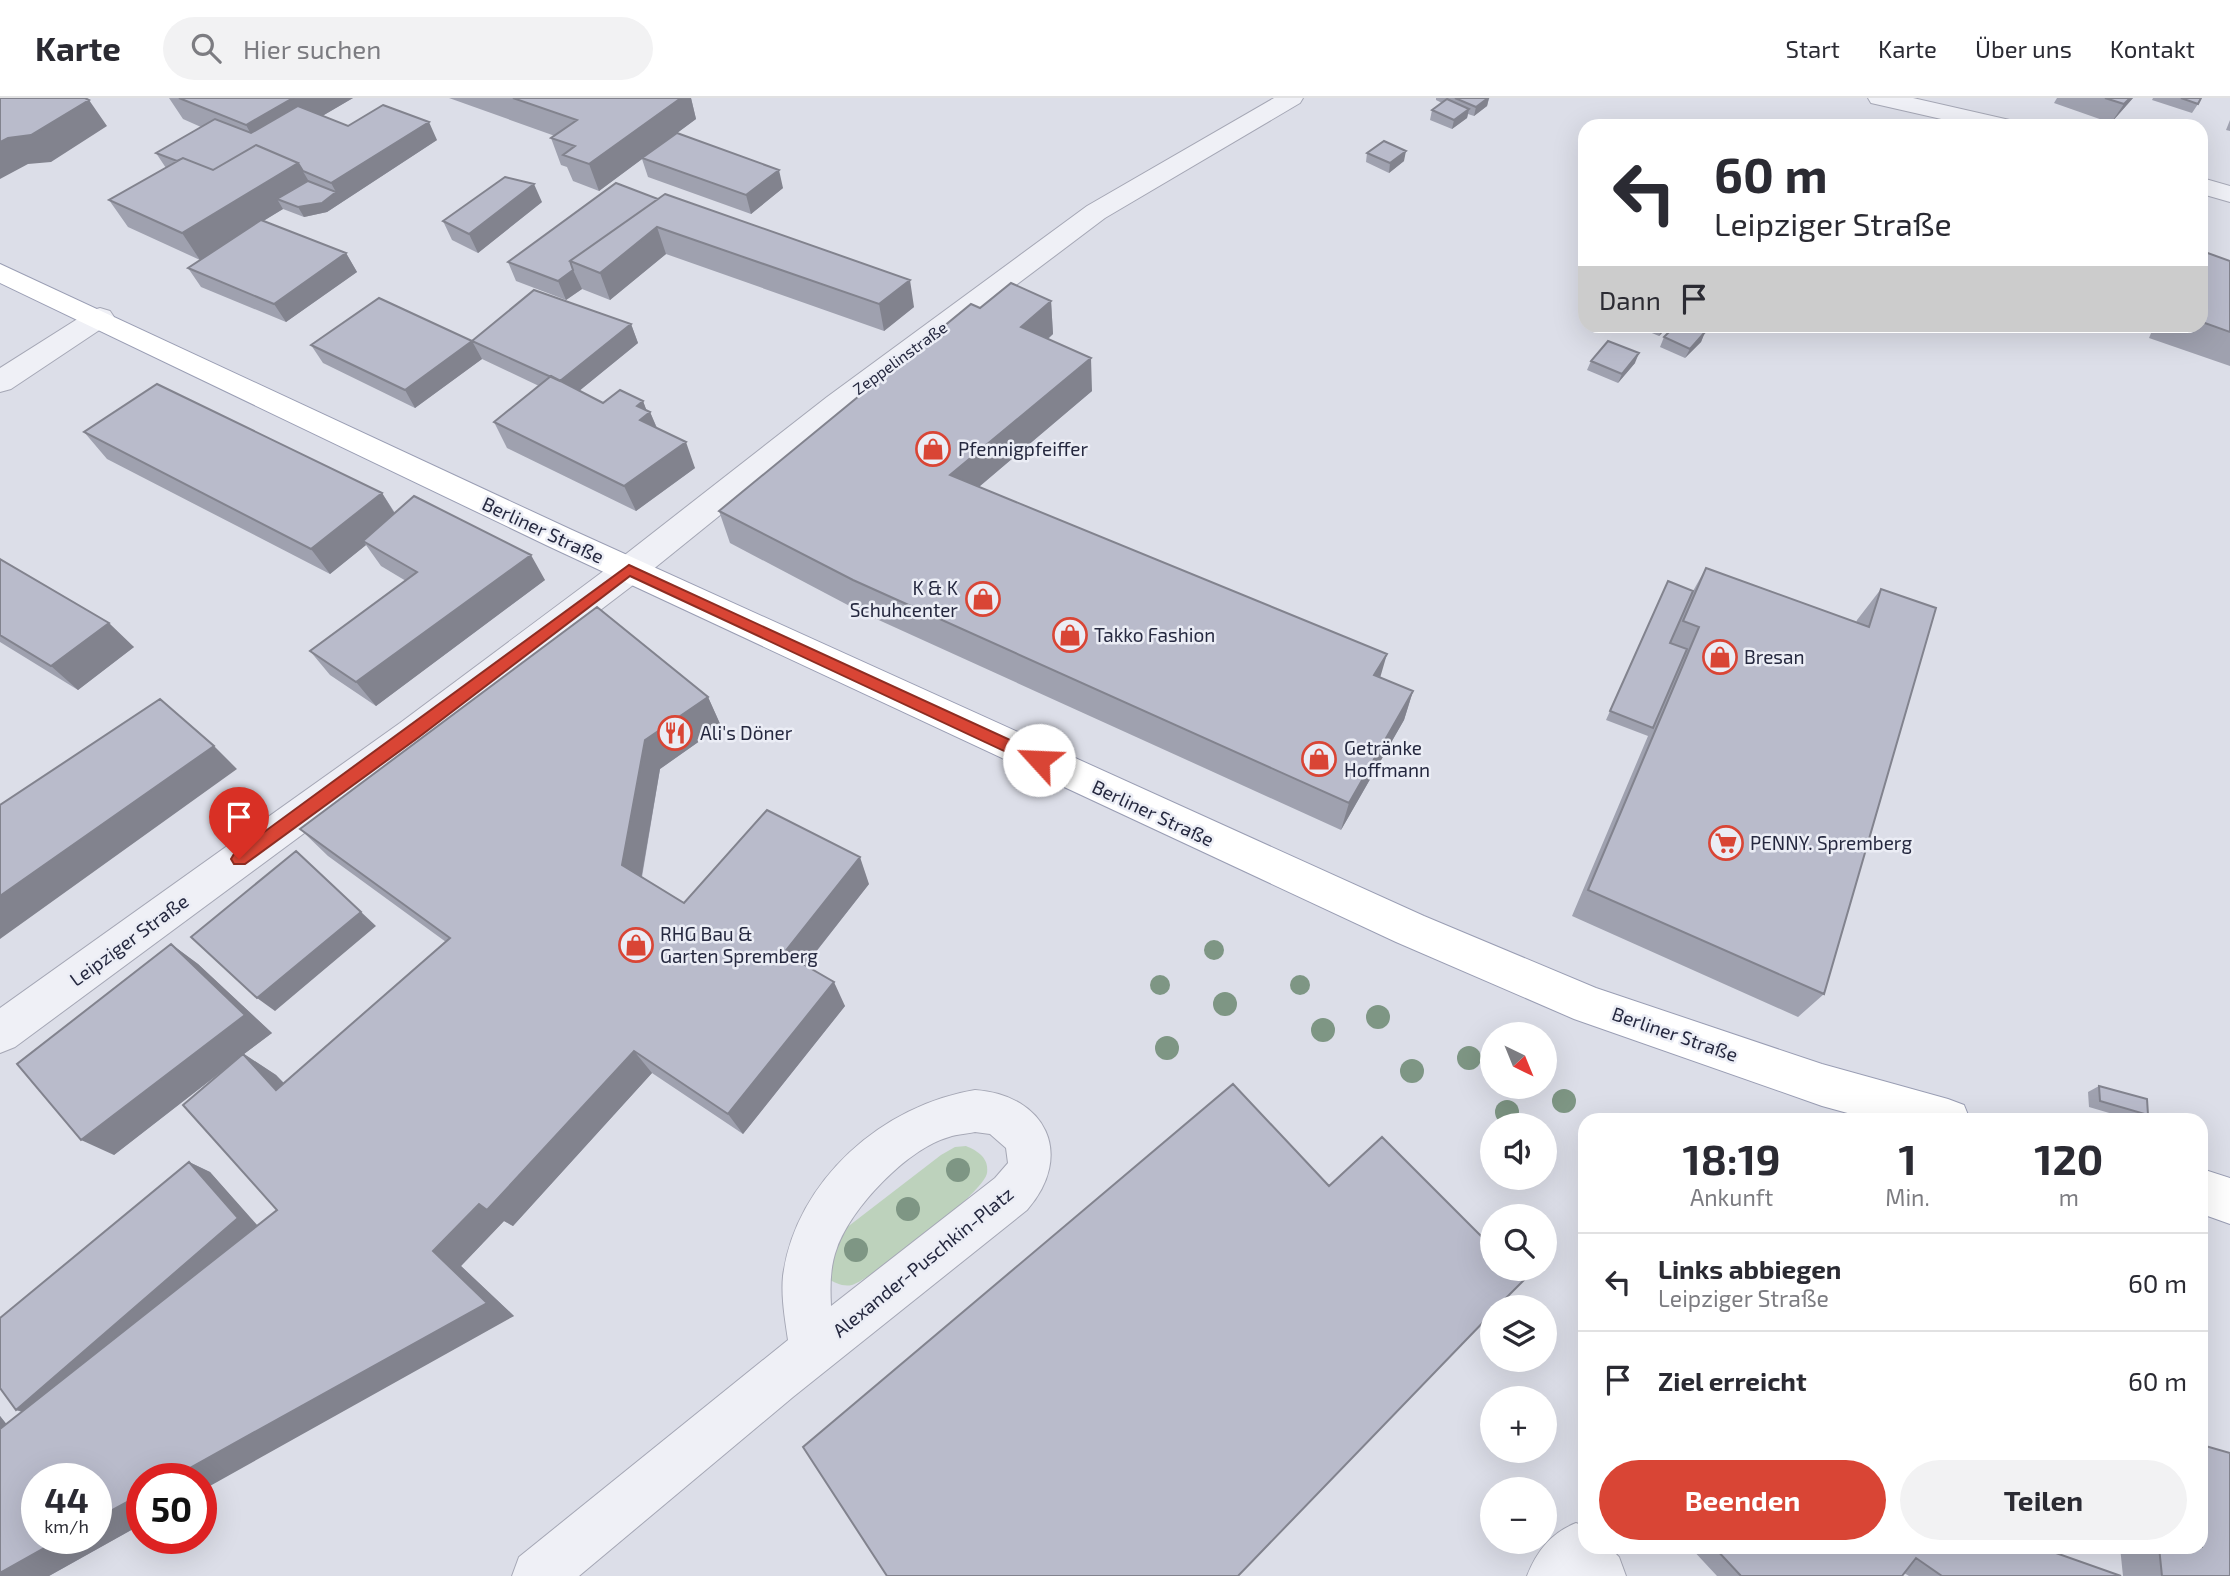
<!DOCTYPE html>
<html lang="de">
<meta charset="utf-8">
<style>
:root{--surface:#fff;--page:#f2f2f3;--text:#2b2b33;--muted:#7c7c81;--line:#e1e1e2;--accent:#d94535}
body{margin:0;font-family:"Exo 2",sans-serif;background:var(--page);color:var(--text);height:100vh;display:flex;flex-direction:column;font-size:26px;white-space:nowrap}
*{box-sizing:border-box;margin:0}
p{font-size:23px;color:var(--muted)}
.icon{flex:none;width:38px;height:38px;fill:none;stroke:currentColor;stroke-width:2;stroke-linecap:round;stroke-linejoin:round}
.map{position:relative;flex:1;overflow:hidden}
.sheet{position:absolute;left:1578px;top:1015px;width:630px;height:441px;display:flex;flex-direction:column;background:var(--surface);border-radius:21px;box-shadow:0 7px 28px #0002}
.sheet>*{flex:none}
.top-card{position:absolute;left:1578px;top:21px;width:630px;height:214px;border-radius:21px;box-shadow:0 7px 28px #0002;background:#fff;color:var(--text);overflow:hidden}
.needle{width:46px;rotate:137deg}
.tools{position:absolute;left:1480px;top:924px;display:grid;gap:14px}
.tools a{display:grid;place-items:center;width:77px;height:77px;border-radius:50%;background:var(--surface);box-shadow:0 7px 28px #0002;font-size:35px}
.speed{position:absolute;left:21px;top:1365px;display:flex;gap:14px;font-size:35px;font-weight:700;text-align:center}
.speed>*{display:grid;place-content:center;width:91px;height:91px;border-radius:50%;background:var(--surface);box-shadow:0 7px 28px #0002;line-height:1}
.speed small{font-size:18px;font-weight:400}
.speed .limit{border:10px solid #d22;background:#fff;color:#111}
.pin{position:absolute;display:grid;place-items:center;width:60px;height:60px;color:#fff;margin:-72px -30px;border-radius:50% 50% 50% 0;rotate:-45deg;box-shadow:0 0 7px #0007}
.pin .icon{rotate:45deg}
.me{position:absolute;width:77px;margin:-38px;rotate:295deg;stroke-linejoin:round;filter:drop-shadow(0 0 5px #0008)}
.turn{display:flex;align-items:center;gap:24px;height:147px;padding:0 21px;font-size:32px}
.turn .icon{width:91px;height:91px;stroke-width:2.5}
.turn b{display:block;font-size:49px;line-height:60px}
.then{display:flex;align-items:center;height:66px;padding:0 21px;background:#0003;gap:14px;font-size:26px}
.eta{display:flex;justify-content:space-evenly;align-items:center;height:119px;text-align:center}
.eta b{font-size:42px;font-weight:700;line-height:49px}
.primary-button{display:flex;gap:14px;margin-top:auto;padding:14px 21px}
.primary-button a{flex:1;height:80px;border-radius:42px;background:var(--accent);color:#fff;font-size:28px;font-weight:700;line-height:80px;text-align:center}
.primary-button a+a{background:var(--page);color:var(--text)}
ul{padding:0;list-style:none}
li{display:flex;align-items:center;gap:21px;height:98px;padding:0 21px;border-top:2px solid var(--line)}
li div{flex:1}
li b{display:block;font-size:26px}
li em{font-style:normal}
header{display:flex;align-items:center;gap:42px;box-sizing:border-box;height:98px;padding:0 35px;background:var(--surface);border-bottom:2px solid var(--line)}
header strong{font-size:33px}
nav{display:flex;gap:38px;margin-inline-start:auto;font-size:24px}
.search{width:490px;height:63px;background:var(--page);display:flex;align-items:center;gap:18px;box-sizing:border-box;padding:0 24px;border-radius:38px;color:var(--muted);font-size:26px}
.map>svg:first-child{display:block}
.green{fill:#bdd2bc}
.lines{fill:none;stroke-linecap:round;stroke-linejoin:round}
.minor-casing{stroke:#a5a7b5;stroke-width:2}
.major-casing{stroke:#9a9eb4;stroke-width:2}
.minor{fill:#eff0f6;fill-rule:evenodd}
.major{fill:#fff;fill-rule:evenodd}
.tree{fill:#7e9684}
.wall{fill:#9fa1af}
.shaded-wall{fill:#82838e}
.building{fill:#b9bbcb;stroke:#82838e;stroke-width:2}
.route{fill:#d94535;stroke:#8d2d22;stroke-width:2}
.labels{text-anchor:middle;stroke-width:5;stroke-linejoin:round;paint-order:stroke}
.far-street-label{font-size:16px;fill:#25283f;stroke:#ebedf5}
.poi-label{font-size:19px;fill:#25283f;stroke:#ebedf5;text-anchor:start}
.street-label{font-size:19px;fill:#25283f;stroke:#ebedf5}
</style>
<header>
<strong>Karte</strong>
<div class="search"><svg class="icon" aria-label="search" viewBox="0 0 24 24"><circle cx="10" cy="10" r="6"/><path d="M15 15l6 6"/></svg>Hier suchen</div>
<nav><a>Start</a><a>Karte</a><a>Über uns</a><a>Kontakt</a></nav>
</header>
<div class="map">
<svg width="2230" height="1478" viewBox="0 0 2230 1478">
<rect width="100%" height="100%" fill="#dcdee8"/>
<!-- green -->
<path class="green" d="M 966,1048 C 978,1053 989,1060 987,1075 C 984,1095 873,1180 852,1187 C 843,1189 835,1185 827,1180 L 837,1137 L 941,1057 L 955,1049 Z"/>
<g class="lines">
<!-- minor casing -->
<g class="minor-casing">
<path id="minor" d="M 1274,0 L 1303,0 L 1300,5 L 1105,120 L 849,313 L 641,481 L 426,645 L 15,949 L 0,955 L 0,910 L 400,625 L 617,463 L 827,299 L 1087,108 Z
M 1868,0 L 1913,0 L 2014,23 L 2017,28 L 1972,28 L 1871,5 Z
M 2202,80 L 2230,88 L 2230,104 L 2202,96 Z
M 100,210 L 110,213 L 114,219 L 110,225 L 11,291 L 0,294 L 0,270 L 90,213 Z
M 975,992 C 1046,997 1075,1057 1027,1112 L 793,1299 L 579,1478 L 512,1478 L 519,1459 L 788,1242 C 785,1221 781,1199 783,1178 C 796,1082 883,1007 975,992 ZM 975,1034 L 990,1036 L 1006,1050 L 1008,1065 L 995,1080 L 831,1208 C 830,1188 830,1168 837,1150 C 852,1109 907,1051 949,1039 C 957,1036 966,1036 975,1034 Z
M 1576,1425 L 1586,1429 L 1586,1449 L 1609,1449 L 1619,1459 L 1626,1478 L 1527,1478 C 1537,1453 1551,1435 1576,1425 Z"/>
</g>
<!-- major casing -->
<g class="major-casing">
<path id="major" d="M 0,166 L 572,432 L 1424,818 L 1596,890 L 1822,966 L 1948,1001 L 1964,1007 L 1970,1022 L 1873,1022 L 1822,1008 L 1574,921 L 1396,844 L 548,448 L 0,185 Z
M 2202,1071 L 2230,1080 L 2230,1126 L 2202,1116 Z"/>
</g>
<!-- minor -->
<use href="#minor" class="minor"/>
<!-- major -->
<use href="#major" class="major"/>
</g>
<!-- trees -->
<g class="tree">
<circle cx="1214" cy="852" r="10"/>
<circle cx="1160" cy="887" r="10"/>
<circle cx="1300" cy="887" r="10"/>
<circle cx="1225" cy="906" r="12"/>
<circle cx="1378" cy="919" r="12"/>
<circle cx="1323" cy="932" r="12"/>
<circle cx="1167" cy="950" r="12"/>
<circle cx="1469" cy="960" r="12"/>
<circle cx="1412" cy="973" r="12"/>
<circle cx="1564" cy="1003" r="12"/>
<circle cx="1507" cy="1014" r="12"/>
<circle cx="958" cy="1072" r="12"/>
<circle cx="908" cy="1111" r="12"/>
<circle cx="856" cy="1152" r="12"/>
</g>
<!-- wall -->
<path class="wall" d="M 169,0 L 353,0 L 322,18 L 348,28 L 437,42 L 327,114 L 304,119 L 283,111 L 263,123 L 346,155 L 357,174 L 286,224 L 201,189 L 188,170 L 200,162 L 128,129 L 109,102 L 166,70 L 156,55 L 201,29 L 183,21 Z
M 449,0 L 691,0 L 696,21 L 677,35 L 783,90 L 751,116 L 648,79 L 642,61 L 599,93 L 573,83 L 567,69 L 561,67 L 551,40 L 555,38 Z
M 1436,0 L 1489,0 L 1487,8 L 1474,18 L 1468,16 L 1467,20 L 1452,31 L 1430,22 L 1432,12 L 1442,5 L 1436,2 Z
M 2057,0 L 2133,0 L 2111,25 L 2054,5 Z
M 2153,0 L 2201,0 L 2198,6 L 2192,15 L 2152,2 Z
M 2230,22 L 2230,33 L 2226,32 Z
M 1367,55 L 1404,63 L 1389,75 L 1366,64 Z
M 616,85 L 914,209 L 884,233 L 666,156 L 610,202 L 582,191 L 566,202 L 516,183 L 508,164 Z
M 542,104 L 478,155 L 452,142 L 443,123 Z
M 2202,153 L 2230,163 L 2230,268 L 2149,240 L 2154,228 L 2202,228 Z
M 1051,203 L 1053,236 L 1048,241 L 1092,293 L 979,389 L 1380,579 L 1413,593 L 1404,622 L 1341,732 L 861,514 L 730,445 L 719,413 L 980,210 Z
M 631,226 L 638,245 L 579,293 L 603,305 L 643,303 L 646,312 L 650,314 L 657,330 L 695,370 L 636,413 L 507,350 L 494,324 L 539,288 L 482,261 L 415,310 L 323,265 L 311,247 L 472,243 Z
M 1635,228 L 1669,228 L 1659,238 Z
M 1705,234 L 1701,244 L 1685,260 L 1660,249 L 1664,239 Z
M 1591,263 L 1635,265 L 1618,285 L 1587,272 Z
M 84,334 L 382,395 L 395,415 L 545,482 L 376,608 L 330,577 L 310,553 L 406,483 L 381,468 L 366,447 L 330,476 L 107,361 Z
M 0,461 L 134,549 L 78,592 L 0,544 Z
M 1706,470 L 1856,525 L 1857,522 L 1881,491 L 1824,896 L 1798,919 L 1572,818 L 1648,638 L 1606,622 L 1668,483 L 1693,493 Z
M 708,599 L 721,628 L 660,671 L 642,779 L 684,805 L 869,786 L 805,868 L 845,908 L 743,1036 L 652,975 L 513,1128 L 504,1123 L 461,1168 L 514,1218 L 142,1381 L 142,1426 L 49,1478 L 0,1478 L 0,1318 L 6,1326 L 22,1314 L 16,1312 L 189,1064 L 210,1074 L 257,1128 L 277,1112 L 230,967 L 114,1057 L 171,846 L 198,866 L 272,935 L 244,956 L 276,977 L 284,985 L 446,844 L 328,758 L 300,731 Z
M 2099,988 L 2148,1017 L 2138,1022 L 2133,1022 L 2089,1009 L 2088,994 Z
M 1690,1449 L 2039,1449 L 2121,1478 L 1909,1478 L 1904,1475 L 1902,1478 L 1717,1478 Z
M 2120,1449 L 2202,1449 L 2230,1478 L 2123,1478 Z"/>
<!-- shaded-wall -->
<path class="shaded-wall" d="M 293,0 L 353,0 L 261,54 L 246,27 Z
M 681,0 L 691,0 L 696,21 L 599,93 L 589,66 Z
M 1488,0 L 1489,0 L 1487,8 L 1474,18 L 1476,9 Z
M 2130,0 L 2133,0 L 2111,25 L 2124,6 Z
M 89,2 L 107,28 L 51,64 L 28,66 L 0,81 L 0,44 Z
M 1469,11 L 1467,20 L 1452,31 L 1454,22 Z
M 429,24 L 437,42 L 327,114 L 304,119 L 298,109 L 336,94 L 331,85 Z
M 1406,53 L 1404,63 L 1389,75 L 1390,65 Z
M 298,65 L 314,92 L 277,101 L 283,111 L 200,162 L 182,135 Z
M 779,72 L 783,90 L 751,116 L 746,97 Z
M 534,86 L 542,104 L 478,155 L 469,136 Z
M 657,129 L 666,156 L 610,202 L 600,175 Z
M 346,155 L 357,174 L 286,224 L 274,206 Z
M 573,172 L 582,191 L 566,202 L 558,183 Z
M 910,182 L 914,209 L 884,233 L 879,206 Z
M 1051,203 L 1053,236 L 1023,262 L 1021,229 Z
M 631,226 L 638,245 L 568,302 L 560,283 Z
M 1664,228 L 1669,228 L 1659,238 L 1663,229 Z
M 1705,234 L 1701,244 L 1685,260 L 1690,251 Z
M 472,243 L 482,261 L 415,310 L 405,292 Z
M 1639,255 L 1635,265 L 1618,285 L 1622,276 Z
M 1091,260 L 1092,293 L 955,409 L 950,377 Z
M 643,303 L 648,316 L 650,314 L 661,340 L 640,322 L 637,308 Z
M 686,344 L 695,370 L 636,413 L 624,388 Z
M 382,395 L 398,421 L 363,443 L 366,447 L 330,476 L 311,451 Z
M 531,457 L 545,482 L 376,608 L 356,584 Z
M 109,525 L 134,549 L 78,592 L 51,568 Z
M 1387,556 L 1378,587 L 1374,577 Z
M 1413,593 L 1404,622 L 1341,732 L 1349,705 Z
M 708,599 L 721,628 L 660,671 L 639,793 L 622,767 L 645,642 Z
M 214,648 L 237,671 L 0,841 L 0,798 Z
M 296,753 L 376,828 L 275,913 L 257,900 Z
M 860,759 L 869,786 L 796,879 L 784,855 Z
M 171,846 L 198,866 L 272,935 L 244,956 L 276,977 L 309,1012 L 276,992 L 244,956 L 114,1057 L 81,1042 Z
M 834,884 L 845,908 L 743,1036 L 728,1016 Z
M 634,953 L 652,975 L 513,1128 L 504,1123 L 461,1168 L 514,1218 L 201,1393 L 201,1381 L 170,1381 L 433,1153 Z
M 189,1064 L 210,1074 L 259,1129 L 43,1318 L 16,1312 Z
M 0,1318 L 30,1355 L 0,1350 Z
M 142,1396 L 142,1426 L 49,1478 L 0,1478 L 0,1475 L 62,1440 L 96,1440 L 96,1421 Z"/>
<!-- building -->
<path class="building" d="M 0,0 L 85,0 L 89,2 L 31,37 L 8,40 L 0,44 Z
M 179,0 L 293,0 L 246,27 Z
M 513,0 L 681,0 L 589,66 L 563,57 L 575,48 L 551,40 L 577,22 Z
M 1455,0 L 1488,0 L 1476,9 Z
M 2105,0 L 2130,0 L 2124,6 Z
M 2181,0 L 2201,0 L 2198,6 Z
M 1447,1 L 1469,11 L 1454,22 L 1432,12 Z
M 383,7 L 429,24 L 331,85 L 303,73 L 298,65 L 256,47 L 213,72 L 183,60 L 177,63 L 156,55 L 215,21 L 251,35 L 298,8 L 348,28 Z
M 677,35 L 779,72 L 746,97 L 642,60 Z
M 1384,43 L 1406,53 L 1390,65 L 1367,55 Z
M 256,47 L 298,65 L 182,135 L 109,102 L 183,60 L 213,72 Z
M 505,79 L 534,86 L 469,136 L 443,123 Z
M 308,83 L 336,94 L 322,105 L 298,109 L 277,101 Z
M 616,85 L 658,101 L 570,163 L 573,172 L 558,183 L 508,164 Z
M 665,96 L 910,182 L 879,206 L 657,129 L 600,175 L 570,163 Z
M 261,122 L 346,155 L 274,206 L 188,170 Z
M 2202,153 L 2230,163 L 2230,234 L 2202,224 Z
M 1011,185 L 1051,203 L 1021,229 L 1091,260 L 950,377 L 1387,556 L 1374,577 L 1413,593 L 1349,705 L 853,482 L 719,413 L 971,206 L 980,210 Z
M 534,192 L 631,226 L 560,283 L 472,243 Z
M 379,200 L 472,243 L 405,292 L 311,247 Z
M 1675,228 L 1691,228 L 1705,234 L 1690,251 L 1664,239 Z
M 1608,243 L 1639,255 L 1622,276 L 1591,263 Z
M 551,278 L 603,305 L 620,292 L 643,303 L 637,308 L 650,314 L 640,322 L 686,344 L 624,388 L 494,324 Z
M 157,286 L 382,395 L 311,451 L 84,334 Z
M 414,398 L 531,457 L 356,584 L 310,553 L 417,474 L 363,443 Z
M 0,461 L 109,525 L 51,568 L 0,537 Z
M 1706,470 L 1869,529 L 1881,491 L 1936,510 L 1824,896 L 1588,792 L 1699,529 L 1683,523 Z
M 1668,483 L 1693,493 L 1670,545 L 1687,551 L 1653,630 L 1610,613 Z
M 597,509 L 708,599 L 645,642 L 622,767 L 684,805 L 767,712 L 860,759 L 784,855 L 834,884 L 728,1016 L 634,953 L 487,1112 L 479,1106 L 433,1153 L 487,1205 L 170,1381 L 142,1381 L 142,1396 L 96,1421 L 96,1381 L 37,1381 L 37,1440 L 62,1440 L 0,1475 L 0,1331 L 277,1112 L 183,1007 L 243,956 L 276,992 L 450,840 L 300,731 Z
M 160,601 L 214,648 L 0,798 L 0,707 Z
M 296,753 L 361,814 L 257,900 L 191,839 Z
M 171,846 L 245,917 L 81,1042 L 17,966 Z
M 1233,986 L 1329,1088 L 1382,1039 L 1493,1150 L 1493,1171 L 1513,1171 L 1524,1182 L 1497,1209 L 1493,1209 L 1493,1214 L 1238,1478 L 887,1478 L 803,1349 Z
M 2099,988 L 2147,1001 L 2148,1017 L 2100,1003 Z
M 189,1064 L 238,1120 L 16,1312 L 0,1290 L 0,1220 Z
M 2202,1347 L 2230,1355 L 2230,1478 L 2162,1478 L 2159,1449 L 2202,1449 Z
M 1714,1449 L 2039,1449 L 2121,1478 L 1942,1478 L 1916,1460 L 1902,1478 L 1741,1478 Z"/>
<!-- route -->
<path class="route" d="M 629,467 L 1045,658 L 1047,662 L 1039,668 L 1034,667 L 630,478 L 419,639 L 245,766 L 234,766 L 231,761 L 234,756 Z"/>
<!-- icons -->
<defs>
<g id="shop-ring" transform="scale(1.75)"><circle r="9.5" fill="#ebedf5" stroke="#d94535" stroke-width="1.5"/><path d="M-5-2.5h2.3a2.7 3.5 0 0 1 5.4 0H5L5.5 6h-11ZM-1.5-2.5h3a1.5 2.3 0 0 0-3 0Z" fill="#d94535"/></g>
<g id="restaurant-ring" transform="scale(1.75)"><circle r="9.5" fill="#ebedf5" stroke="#d94535" stroke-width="1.5"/><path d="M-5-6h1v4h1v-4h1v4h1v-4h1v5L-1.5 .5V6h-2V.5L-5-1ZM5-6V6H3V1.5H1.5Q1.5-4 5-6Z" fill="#d94535"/></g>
<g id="supermarket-ring" transform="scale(1.75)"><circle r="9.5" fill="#ebedf5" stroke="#d94535" stroke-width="1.5"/><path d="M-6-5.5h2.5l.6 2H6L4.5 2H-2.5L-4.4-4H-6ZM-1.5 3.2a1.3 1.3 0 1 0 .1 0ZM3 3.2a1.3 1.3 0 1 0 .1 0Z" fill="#d94535"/></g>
</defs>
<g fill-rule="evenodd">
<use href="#shop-ring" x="933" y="351"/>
<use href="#shop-ring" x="983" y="501"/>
<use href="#shop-ring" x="1070" y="537"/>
<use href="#shop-ring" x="1720" y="559"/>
<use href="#restaurant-ring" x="675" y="635"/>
<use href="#shop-ring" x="1319" y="661"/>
<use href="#supermarket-ring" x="1726" y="745"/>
<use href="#shop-ring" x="636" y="847"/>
</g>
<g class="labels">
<!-- far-street labels -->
<g class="far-street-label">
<text transform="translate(900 260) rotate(-36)" y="6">Zeppelinstraße</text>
</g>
<!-- poi labels -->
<g class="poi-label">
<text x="958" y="358">Pfennigpfeiffer</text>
<text x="958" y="497" text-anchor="end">K &amp; K<tspan x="958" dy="22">Schuhcenter</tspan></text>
<text x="1094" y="544">Takko Fashion</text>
<text x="1744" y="566">Bresan</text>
<text x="700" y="642">Ali's Döner</text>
<text x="1344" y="657">Getränke<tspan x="1344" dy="22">Hoffmann</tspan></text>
<text x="1750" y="752">PENNY. Spremberg</text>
<text x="660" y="843">RHG Bau &amp;<tspan x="660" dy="22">Garten Spremberg</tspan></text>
</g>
<!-- street labels -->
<g class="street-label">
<text transform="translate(543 432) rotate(25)" y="7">Berliner Straße</text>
<text transform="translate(1153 715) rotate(25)" y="7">Berliner Straße</text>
<text transform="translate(129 842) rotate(-36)" y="7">Leipziger Straße</text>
<text transform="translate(1675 936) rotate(19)" y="7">Berliner Straße</text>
<text transform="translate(923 1164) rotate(-39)" y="7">Alexander-Puschkin-Platz</text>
</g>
</g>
</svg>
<div class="tools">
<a><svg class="needle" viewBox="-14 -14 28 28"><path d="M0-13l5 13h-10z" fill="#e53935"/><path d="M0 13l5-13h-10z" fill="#7c7c81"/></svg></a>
<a><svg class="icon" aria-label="sound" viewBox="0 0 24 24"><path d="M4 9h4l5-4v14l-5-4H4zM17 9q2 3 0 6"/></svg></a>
<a><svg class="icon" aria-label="search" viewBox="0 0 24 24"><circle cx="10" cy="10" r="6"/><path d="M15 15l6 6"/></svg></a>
<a><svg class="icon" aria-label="layers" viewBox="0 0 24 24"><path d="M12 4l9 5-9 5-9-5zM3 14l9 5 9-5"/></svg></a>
<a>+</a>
<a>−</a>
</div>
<div class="speed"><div>44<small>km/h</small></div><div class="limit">50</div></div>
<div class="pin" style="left:239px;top:761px;background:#d93025"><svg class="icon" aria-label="arrive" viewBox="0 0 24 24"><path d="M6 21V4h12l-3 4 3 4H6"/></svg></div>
<svg class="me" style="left:1039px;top:662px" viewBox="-20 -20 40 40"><circle r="19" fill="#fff"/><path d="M0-13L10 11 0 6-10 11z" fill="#d94535"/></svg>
<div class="top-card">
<div class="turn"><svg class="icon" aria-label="left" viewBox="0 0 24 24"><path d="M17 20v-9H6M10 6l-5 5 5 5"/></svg><div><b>60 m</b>Leipziger Straße</div></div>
<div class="then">Dann<svg class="icon" aria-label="arrive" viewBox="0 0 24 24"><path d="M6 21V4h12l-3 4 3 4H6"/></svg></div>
</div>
<section class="sheet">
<div class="eta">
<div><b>18:19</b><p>Ankunft</p></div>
<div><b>1</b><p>Min.</p></div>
<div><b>120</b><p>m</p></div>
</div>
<ul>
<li><svg class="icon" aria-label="left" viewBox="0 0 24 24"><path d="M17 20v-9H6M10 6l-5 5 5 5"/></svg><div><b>Links abbiegen</b><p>Leipziger Straße</p></div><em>60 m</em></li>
<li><svg class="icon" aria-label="arrive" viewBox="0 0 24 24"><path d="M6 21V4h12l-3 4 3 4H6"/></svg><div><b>Ziel erreicht</b></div><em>60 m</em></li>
</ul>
<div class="primary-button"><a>Beenden</a><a>Teilen</a></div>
</section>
</div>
